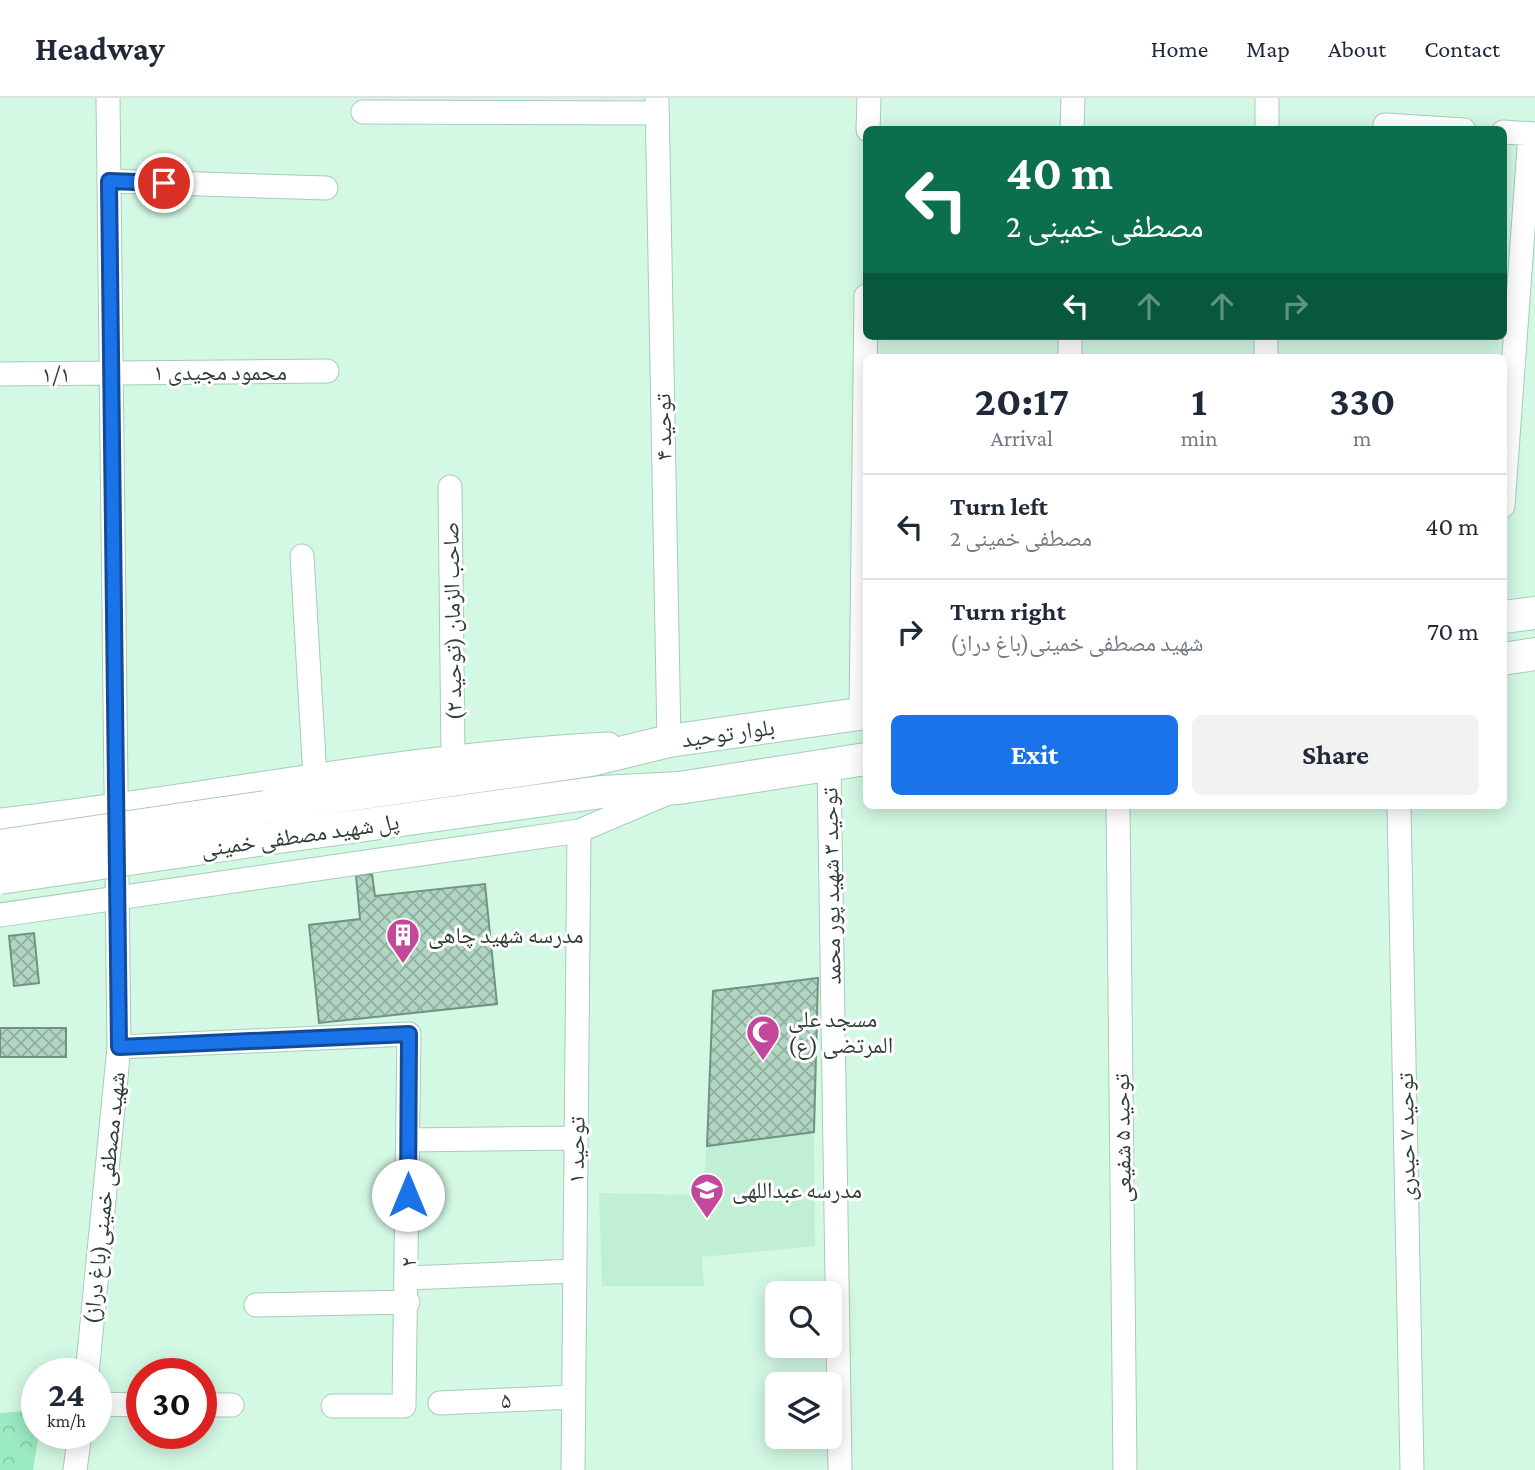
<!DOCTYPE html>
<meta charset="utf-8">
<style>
:root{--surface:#fff;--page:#f2f2f3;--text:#1f2937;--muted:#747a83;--line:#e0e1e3;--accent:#1a73e8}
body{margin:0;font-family:"Crimson Pro","Noto Naskh Arabic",serif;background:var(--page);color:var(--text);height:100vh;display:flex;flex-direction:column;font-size:26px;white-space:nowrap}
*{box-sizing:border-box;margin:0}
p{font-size:23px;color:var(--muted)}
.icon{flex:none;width:38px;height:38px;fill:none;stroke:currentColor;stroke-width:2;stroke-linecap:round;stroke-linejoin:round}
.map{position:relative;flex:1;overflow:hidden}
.sheet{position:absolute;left:863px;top:256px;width:644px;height:455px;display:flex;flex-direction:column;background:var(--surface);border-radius:10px;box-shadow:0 4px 18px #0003}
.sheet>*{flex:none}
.guide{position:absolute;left:863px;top:28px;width:644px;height:214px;border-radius:10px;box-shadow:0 4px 18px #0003;background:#0b6e4f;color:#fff;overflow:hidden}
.controls{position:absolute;left:765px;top:1183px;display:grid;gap:14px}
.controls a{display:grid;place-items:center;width:77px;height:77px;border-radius:10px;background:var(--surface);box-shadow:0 4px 18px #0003;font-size:35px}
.speed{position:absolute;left:21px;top:1260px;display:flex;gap:14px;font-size:35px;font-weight:700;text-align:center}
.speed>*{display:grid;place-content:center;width:91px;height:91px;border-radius:50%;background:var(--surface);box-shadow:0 4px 18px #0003;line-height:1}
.speed small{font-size:18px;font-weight:400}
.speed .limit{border:10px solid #d22;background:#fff;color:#111}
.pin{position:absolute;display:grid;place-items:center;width:60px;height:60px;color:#fff;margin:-30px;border:4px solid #fff;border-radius:50%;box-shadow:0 2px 7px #0007}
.me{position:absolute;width:77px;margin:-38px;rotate:0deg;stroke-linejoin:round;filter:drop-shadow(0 0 5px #0008)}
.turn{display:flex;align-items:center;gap:24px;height:147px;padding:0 28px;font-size:32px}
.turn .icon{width:91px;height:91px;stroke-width:2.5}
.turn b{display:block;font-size:49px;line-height:60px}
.lanes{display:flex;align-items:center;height:66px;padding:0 28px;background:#0003;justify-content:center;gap:35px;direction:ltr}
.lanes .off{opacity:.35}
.eta{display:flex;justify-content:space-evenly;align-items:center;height:119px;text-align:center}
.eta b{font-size:42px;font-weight:700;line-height:49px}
.action{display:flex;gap:14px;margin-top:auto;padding:14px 28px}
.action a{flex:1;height:80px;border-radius:10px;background:var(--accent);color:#fff;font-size:28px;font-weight:700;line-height:80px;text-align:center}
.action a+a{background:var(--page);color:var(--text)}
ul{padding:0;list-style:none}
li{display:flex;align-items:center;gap:21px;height:105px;padding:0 28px;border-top:2px solid var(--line)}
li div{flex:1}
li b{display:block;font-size:26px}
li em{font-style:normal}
header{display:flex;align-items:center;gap:42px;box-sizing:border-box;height:98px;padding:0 35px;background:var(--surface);border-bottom:2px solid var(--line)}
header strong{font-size:33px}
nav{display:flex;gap:38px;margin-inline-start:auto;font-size:24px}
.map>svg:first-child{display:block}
.built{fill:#c0efd6}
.park{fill:url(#park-crowns)}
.building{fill:url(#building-cross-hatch);stroke:#719482;stroke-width:2}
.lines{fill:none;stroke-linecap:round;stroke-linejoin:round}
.minor-casing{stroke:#a7ccb8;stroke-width:25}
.secondary-casing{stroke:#a7ccb8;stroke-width:34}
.minor{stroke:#fff;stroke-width:23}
.secondary{stroke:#fff;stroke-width:32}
.secondary-bridge-casing{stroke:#a7ccb8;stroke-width:34;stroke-linecap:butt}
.secondary-bridge{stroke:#fff;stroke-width:32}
.route-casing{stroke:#114b97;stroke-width:18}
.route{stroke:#1a73e8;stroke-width:12}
.labels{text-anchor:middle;stroke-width:6;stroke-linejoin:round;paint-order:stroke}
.street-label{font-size:23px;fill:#2f3e36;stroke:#fff}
.poi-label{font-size:23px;fill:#2f3e36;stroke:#fff;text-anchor:start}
</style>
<header>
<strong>Headway</strong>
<nav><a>Home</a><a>Map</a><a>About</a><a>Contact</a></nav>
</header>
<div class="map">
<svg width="1535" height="1372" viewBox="0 0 1535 1372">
<defs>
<pattern id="park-crowns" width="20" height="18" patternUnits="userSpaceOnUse" patternTransform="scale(1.75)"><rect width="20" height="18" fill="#9bebc3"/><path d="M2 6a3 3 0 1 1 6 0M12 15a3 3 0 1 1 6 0" fill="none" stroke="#86cba8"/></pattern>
<pattern id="building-cross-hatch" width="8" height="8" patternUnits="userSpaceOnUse" patternTransform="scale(1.75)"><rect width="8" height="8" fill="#b0d5c2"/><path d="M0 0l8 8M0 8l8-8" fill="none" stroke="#90ae9e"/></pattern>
</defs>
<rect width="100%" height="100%" fill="#d3f9e5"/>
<!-- built -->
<path class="built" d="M 814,1034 L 815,1148 L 702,1159 L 704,1188 L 602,1188 L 599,1095 L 702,1097 L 707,1048 Z"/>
<!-- park -->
<path class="park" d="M 37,1312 L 37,1335 L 39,1335 L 33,1372 L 0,1372 L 0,1315 Z"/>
<!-- building -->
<path class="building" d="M 372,776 L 375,798 L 485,786 L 497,906 L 319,925 L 309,827 L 360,821 L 356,777 Z
M 34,835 L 39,885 L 14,888 L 9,838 Z
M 818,880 L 814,1034 L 707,1048 L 713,893 Z
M 0,930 L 66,930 L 66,959 L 0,959 Z"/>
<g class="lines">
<!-- minor casing -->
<g class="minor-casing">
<path id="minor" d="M 363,14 L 657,15
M 1385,27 L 1464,32
M 868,32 L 869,0
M 1072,32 L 1073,0
M 1267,32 L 1267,0
M 1503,34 L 1535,36
M 109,83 L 326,90
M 1070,259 L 1070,238
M 1266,259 L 1266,238
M 0,276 L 327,273
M 450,389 L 453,657
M 1503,408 L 1530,36
M 302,458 L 315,679
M 861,616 L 866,198
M 654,644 L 669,643 L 657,0
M 829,667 L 840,1372
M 1118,707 L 1125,1372
M 1399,707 L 1412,1372
M 0,722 C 204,699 405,656 609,646
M 0,817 L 579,733 L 666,696
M 119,949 L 409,936 L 404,1308 L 333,1308
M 408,1042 L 576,1040
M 408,1180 L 574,1173
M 256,1207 L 408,1204
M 87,1276 L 119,949 L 108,0
M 440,1305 L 573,1299
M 96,1306 L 142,1307
M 201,1307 L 232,1307
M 75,1372 L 80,1335
M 573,1372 L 579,733"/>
</g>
<!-- secondary casing -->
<g class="secondary-casing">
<path id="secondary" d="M 1503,519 L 1535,515
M 1503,561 L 1535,556
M 265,709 L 591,662 L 669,643 L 866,615
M 265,741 L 601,694 L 679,690 L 866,661"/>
</g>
<!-- minor -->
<use href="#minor" class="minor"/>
<!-- secondary -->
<use href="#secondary" class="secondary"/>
<!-- secondary-bridge casing -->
<g class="secondary-bridge-casing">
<path id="secondary-bridge" d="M 0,748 L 265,709
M 0,780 L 265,741"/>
</g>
<!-- secondary-bridge -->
<use href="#secondary-bridge" class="secondary-bridge"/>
</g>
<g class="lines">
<!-- route casing -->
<g class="route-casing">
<path id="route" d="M 164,85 L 109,83 L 119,949 L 409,936 L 408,1097"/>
</g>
<!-- route -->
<use href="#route" class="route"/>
</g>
<!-- icons -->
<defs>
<g id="building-pin" transform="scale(1.75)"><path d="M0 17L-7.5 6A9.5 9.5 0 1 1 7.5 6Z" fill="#c2489b" stroke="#fff"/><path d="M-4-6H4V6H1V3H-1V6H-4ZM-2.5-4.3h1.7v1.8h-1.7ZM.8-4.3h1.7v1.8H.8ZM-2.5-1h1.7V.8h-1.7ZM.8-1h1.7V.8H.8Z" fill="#fff"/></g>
<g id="mosque-pin" transform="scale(1.75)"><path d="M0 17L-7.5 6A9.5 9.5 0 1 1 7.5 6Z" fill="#c2489b" stroke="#fff"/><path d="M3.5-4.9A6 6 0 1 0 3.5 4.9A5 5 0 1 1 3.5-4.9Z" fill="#fff"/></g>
<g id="school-pin" transform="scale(1.75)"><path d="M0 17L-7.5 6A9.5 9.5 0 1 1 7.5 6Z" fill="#c2489b" stroke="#fff"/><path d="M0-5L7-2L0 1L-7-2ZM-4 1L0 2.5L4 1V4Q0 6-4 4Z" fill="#fff"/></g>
</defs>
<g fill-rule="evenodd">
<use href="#building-pin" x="403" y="837"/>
<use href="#mosque-pin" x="763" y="934"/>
<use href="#school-pin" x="707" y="1092"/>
</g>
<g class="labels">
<!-- street labels -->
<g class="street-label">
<text x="220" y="282">۱ محمود مجیدی</text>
<text transform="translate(56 276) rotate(-1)" y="8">۱/۱</text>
<text transform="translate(663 329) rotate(-91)" y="8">توحید ۴</text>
<text transform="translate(452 523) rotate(-91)" y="8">صاحب الزمان (توحید ۲)</text>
<text transform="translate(728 635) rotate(-8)" y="8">بلوار توحید</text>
<text transform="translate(300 737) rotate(-8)" y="8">پل شهید مصطفی خمینی</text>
<text transform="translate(831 788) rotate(-91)" y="8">توحید ۳ شهيد پور محمد</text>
<text transform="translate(1406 1039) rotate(-91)" y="8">توحید ۷ حیدری</text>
<text transform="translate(1122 1040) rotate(-91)" y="8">توحید ۵ شفیعی</text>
<text transform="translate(576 1052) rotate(-89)" y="8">توحید ۱</text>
<text transform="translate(104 1100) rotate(-84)" y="8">شهید مصطفی خمینی(باغ دراز)</text>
<text transform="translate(408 1164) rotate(-90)" y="8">۲</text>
<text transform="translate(506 1302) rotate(-3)" y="8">۵</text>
</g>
<!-- poi labels -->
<g class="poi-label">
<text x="428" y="845">مدرسه شهید چاهی</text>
<text x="788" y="929">مسجد علی<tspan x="788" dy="26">المرتضی (ع)</tspan></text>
<text x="732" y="1100">مدرسه عبداللهی</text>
</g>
</g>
</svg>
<div class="controls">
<a><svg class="icon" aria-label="search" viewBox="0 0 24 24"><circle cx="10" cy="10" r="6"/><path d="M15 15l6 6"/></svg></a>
<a><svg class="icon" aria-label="layers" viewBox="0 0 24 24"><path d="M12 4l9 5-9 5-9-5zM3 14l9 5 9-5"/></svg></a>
</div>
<div class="speed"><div>24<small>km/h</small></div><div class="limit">30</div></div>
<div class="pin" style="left:164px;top:85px;background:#d93025"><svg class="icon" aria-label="arrive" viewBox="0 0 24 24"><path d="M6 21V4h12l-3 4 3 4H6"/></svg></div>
<svg class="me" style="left:408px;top:1097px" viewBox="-20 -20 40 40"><circle r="19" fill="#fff"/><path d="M0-13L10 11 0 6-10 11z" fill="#1a73e8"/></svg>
<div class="guide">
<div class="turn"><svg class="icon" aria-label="left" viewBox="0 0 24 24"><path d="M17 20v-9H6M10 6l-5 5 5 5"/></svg><div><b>40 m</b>مصطفی خمینی 2</div></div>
<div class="lanes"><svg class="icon" aria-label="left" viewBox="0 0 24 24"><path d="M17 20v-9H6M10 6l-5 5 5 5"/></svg><svg class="icon off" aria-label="ahead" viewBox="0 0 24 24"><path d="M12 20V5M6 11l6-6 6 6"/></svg><svg class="icon off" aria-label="ahead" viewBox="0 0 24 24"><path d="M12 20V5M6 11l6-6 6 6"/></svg><svg class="icon off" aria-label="right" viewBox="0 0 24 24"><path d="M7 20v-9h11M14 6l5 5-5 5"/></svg></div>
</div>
<section class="sheet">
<div class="eta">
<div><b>20:17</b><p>Arrival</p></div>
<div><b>1</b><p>min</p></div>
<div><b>330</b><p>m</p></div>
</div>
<ul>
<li><svg class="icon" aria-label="left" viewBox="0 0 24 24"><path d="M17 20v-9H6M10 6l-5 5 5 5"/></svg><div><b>Turn left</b><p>مصطفی خمینی 2</p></div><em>40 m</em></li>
<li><svg class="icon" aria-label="right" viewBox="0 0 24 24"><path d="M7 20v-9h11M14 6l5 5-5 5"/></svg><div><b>Turn right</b><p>شهید مصطفی خمینی(باغ دراز)</p></div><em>70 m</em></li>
</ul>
<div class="action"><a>Exit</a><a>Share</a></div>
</section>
</div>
